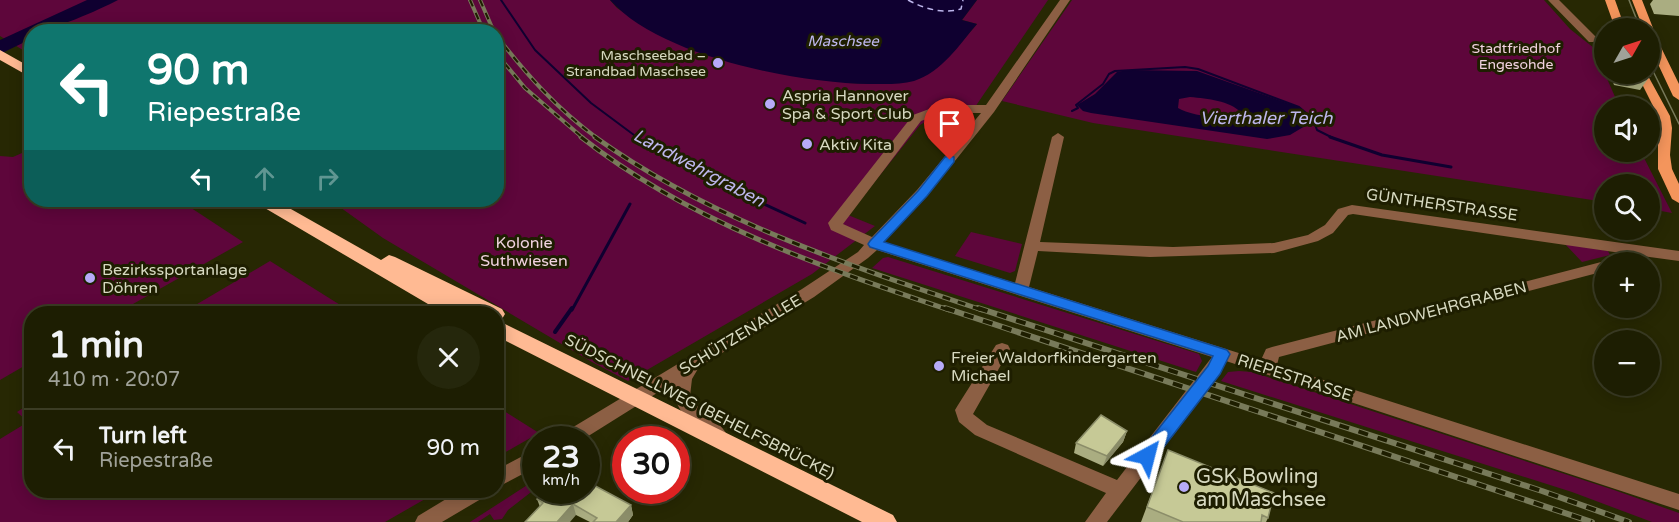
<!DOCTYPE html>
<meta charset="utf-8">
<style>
:root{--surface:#1d1e02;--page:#25270c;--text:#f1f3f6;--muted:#a0a299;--line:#3b3c24}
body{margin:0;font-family:"Varela Round",sans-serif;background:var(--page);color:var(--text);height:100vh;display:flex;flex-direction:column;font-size:22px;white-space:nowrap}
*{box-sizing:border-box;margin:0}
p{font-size:20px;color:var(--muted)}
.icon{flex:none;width:33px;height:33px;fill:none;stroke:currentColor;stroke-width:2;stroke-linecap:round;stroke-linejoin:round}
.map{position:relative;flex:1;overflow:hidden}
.side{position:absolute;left:24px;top:306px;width:480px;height:192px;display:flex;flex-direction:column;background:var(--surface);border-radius:24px;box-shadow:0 3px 15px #0003,0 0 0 2px var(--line)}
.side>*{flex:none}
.guide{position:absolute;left:24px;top:24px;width:480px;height:183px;border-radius:24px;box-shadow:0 3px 15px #0003,0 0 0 2px var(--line);background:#0f766e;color:#fff;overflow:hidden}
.needle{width:39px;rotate:51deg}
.tools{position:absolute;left:1594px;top:18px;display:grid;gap:12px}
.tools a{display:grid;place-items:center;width:66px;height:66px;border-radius:50%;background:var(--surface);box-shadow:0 3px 15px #0003,0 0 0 2px var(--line);font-size:30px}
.speed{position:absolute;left:522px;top:426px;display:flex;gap:12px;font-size:30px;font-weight:700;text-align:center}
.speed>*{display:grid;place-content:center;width:78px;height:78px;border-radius:50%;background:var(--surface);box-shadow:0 3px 15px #0003,0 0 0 2px var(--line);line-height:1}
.speed small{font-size:15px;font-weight:400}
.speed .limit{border:9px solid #d22;background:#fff;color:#111}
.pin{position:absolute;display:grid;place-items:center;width:51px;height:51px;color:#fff;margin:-62px -26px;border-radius:50% 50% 50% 0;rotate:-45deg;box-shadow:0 0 6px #0007}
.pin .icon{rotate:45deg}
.me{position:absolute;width:66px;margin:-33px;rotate:38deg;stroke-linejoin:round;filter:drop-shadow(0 0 4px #0008)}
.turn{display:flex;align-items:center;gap:21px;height:126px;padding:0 24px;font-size:27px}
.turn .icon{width:78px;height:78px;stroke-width:2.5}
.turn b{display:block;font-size:42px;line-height:51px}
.lanes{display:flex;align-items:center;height:57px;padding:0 24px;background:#0003;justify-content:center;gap:30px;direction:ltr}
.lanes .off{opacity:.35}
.round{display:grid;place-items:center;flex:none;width:63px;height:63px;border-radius:32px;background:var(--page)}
.summary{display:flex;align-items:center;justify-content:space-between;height:102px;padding:0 24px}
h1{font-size:36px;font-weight:700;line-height:45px}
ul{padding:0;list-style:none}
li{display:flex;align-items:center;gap:18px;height:78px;padding:0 24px;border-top:2px solid var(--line)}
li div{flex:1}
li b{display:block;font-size:22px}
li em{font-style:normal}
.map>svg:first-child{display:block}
.green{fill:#5e063b}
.water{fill:#0f0030;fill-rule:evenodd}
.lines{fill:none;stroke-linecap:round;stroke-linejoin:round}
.stream-far2{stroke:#0f0030;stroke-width:2}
.stream-far1{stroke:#0f0030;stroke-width:3}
.stream{stroke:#0f0030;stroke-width:4}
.ferry{stroke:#bdb6ec;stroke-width:1.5;stroke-dasharray:6 4.5;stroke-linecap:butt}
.minor{fill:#8c5f44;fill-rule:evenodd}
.major{fill:#f4955c;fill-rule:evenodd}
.highway{fill:#ffba93;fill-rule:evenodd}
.tram{stroke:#787a5a;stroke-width:1.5}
.rail-far2-casing{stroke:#787a5a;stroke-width:4}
.rail-far1-casing{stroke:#787a5a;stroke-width:5}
.rail-casing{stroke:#787a5a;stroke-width:6}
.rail-far2{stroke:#1e1e00;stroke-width:2;stroke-dasharray:7;stroke-linecap:butt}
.rail-far1{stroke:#1e1e00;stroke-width:3;stroke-dasharray:8;stroke-linecap:butt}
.rail{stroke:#1e1e00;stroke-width:4;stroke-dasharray:10;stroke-linecap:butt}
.wall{fill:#aaad81}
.shaded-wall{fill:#8b8d69}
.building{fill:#c6c996;stroke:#8b8d69;stroke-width:1.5}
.route{fill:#1a73e8;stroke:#114b97;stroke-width:1.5}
.poi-dot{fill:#b7abf8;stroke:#1e1e00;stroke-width:2}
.labels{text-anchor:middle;stroke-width:6;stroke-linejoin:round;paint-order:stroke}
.far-park-label{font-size:14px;fill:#f1d2df;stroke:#1e1e00}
.far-poi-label{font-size:14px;fill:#d7d9c0;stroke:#1e1e00;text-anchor:end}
.far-water-label{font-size:15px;font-style:italic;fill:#bdb6ec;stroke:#1e1e00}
.poi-label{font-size:16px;fill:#d7d9c0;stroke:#1e1e00;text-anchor:start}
.street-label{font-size:16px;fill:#d7d9c0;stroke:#1e1e00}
.park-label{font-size:16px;fill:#f1d2df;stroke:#1e1e00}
.water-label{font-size:18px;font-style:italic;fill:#bdb6ec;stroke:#1e1e00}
.near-poi-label{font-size:20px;fill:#d7d9c0;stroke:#1e1e00;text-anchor:start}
</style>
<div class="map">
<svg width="1679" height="522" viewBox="0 0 1679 522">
<rect width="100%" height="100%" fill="#272803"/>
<!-- green -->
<path class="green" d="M 0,0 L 610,0 L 617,8 L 650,30 L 848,83 C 925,85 927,83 977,24 L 962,20 L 977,0 L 1048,0 L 973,110 L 940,113 L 920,125 L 848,215 L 875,226 L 812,274 L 628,381 L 592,362 L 383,238 L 330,200 L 496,200 L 496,32 L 32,32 L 31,55 L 0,36 Z
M 1072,0 L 1544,0 L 1570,29 L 1599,52 L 1605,74 L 1619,106 L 1605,106 L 1605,152 L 1641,152 L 1672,213 L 1650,209 L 1650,184 L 1605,184 L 1605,202 L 1093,123 L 1002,101 Z
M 31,149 L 32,200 L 179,200 L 243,242 L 117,313 L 32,314 L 31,362 L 0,380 L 0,156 L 13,157 Z
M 971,232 L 1022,244 L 1015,271 L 1010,273 L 955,256 Z
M 1565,244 L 1608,251 L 1610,255 L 1582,262 Z
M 888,257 L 1199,354 L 1202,361 L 1196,372 L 872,268 L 883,258 Z
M 270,261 L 353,313 L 182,313 Z
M 1239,371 L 1252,372 L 1614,490 L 1679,513 L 1679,522 L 1652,522 L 1572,492 L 1221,381 L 1228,372 Z
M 31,403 L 32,490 L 439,491 L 385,522 L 0,522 L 0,439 L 28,422 L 17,412 Z
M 496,406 L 539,433 L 497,457 L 496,457 Z
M 535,480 L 535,489 L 508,510 L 502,519 L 494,520 L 490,514 L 478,522 L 470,522 Z"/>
<!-- water -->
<path class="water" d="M 87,0 L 118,0 C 99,10 51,31 32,32 L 31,39 L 0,54 L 0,40 Z
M 610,0 L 977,0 L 962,20 L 977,24 C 959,45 942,72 914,81 C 900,85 883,84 869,84 C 796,83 659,56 610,0 Z
M 1128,70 L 1197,71 L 1298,107 L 1307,115 L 1310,123 L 1290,135 L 1267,139 L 1091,113 L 1083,111 L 1077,105 L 1095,94 L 1117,72 ZM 1190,97 C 1209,99 1228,100 1242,113 C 1229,121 1190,116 1178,108 L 1179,99 Z"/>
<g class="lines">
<!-- stream-far2 -->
<path class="stream-far2" d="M 501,0 L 535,50 L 591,103 L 638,138
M 1072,111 L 1078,108 L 1076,105 L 1103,84 L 1109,74 L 1115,71 L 1185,67 L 1198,69 L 1299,107 L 1313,119 L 1317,130 L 1333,138"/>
<!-- stream-far1 -->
<path class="stream-far1" d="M 636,137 L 647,145 L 725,186 L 805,223
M 1330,137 L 1382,155 L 1451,167
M 572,310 L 630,204"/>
<!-- stream -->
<path class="stream" d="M 555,332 L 572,308"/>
<!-- ferry -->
<path class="ferry" d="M 908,0 C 925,9 942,14 961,9 L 963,0"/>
<!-- minor -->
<path class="minor" d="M 1060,0 L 1070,0 L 994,112 L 927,196 L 884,242 L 1015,283 L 1052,137 L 1058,133 L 1064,137 L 1040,242 L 1173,247 L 1274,243 L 1308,235 L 1325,225 L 1338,209 L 1352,205 L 1679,251 L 1679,261 L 1635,255 L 1631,262 L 1611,262 L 1621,253 L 1353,214 L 1348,215 L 1333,233 L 1318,241 L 1274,253 L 1150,257 L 1038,251 L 1029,287 L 1261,360 L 1266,349 L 1272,347 L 1605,261 L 1610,262 L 1605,262 L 1605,271 L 1279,357 L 1277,365 L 1679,494 L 1679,510 L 1226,361 L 1220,374 L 1107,522 L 1085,522 L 1106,493 L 975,435 L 959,422 L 955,410 L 958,405 L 996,345 L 1002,343 L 1008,345 L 1010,349 L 973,414 L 987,425 L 1117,480 L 1212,357 L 877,250 L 868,258 L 814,297 L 699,367 L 692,379 L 690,396 C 699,412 719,419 727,435 L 724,440 C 705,447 668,404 673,383 L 582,440 L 557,440 L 560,435 L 802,289 L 858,252 L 864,245 L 831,230 L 828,223 L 913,115 L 940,105 L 986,105 ZM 942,113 L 981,113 L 917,190 L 872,237 L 843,224 L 921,121 Z
M 1548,0 L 1559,0 L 1597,38 L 1597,42 L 1589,42 Z
M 536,449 L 536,467 L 496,488 L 496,470 Z
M 461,490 L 488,490 L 486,496 L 442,522 L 415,522 L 418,516 Z"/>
<!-- major -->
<path class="major" d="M 1605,0 L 1615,0 L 1625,28 L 1615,28 Z
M 1632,0 L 1642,0 L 1653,28 L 1652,30 L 1643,28 Z
M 1650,32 L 1655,35 L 1679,84 L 1679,100 L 1673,96 L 1650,47 Z
M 1637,74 L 1647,74 L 1670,116 L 1672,128 L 1670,155 L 1672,169 L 1679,184 L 1679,203 L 1672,199 L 1658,169 L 1658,116 Z"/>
<!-- highway -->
<path class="highway" d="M 0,50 L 32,68 L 32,78 L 0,60 Z
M 256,200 L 275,200 L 381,260 L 389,255 L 395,257 L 502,309 L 505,314 L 502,319 L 497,320 L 893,515 L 897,522 L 862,522 L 496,336 L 496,314 L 478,314 L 456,303 L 468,309 L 470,314 L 445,314 L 258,204 Z"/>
<!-- tram -->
<path class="tram" d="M 1629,0 L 1640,28
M 1650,65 L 1679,124"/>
<!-- rail-far2 casing -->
<g class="rail-far2-casing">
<path id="rail-far2" d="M 470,0 L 484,32
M 480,0 L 494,32
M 496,35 C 526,74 557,109 597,138
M 496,53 L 525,88 L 583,138"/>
</g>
<!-- rail-far1 casing -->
<g class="rail-far1-casing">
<path id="rail-far1" d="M 581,137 C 688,221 821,267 949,310
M 595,137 C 711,220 847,265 982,310"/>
</g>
<!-- rail casing -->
<g class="rail-casing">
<path id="rail" d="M 945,308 L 1592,522
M 978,308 L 1542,491 L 1629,522"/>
</g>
<!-- rail-far2 -->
<use href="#rail-far2" class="rail-far2"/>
<!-- rail-far1 -->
<use href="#rail-far1" class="rail-far1"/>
<!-- rail -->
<use href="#rail" class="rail"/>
</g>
<!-- wall -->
<path class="wall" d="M 1653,0 L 1679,0 L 1679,16 L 1654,14 L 1650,4 Z
M 1605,48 L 1605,61 L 1602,53 Z
M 1610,74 L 1649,74 L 1650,76 L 1640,90 L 1614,85 Z
M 1127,431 L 1123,442 L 1103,466 L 1074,453 L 1076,443 Z
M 1168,450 L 1268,518 L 1266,522 L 1141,522 Z
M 537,499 L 631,505 L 633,515 L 628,522 L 590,522 L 576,515 L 540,507 Z"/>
<!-- shaded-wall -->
<path class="shaded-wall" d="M 1127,431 L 1123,442 L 1103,466 L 1107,456 Z
M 573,504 L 576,515 L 570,522 L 557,522 Z
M 631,505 L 633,515 L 628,522 L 616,522 Z"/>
<!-- building -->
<path class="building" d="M 1636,74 L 1649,74 L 1650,76 Z
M 1101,415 L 1127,431 L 1107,456 L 1076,443 Z
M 1168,450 L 1274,493 L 1268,518 L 1262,515 L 1261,522 L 1183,522 L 1147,507 Z
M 586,481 L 631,505 L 616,522 L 593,522 L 597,518 L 573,504 L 557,522 L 525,522 L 543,503 L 537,499 L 545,490 L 586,490 Z"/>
<!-- route -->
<path class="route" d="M 950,156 L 954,157 L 954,162 L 927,196 L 884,242 L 1227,350 L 1230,354 L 1220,374 L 1153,461 L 1147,463 L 1141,461 L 1139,456 L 1141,451 L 1208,366 L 1213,356 L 870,247 L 868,244 L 870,241 L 918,191 L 945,157 Z"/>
<!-- markers -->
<g class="poi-dot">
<circle cx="718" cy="63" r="6"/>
<circle cx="770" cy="104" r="6"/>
<circle cx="807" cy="144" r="6"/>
<circle cx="90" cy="278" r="6"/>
<circle cx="939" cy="366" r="6"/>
<circle cx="1184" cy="487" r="6"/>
</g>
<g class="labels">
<!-- far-park labels -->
<g class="far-park-label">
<text x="1516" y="53">Stadtfriedhof<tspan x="1516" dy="16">Engesohde</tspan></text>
</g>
<!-- far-poi labels -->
<g class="far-poi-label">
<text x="706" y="60">Maschseebad –<tspan x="706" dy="16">Strandbad Maschsee</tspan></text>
</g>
<!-- far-water labels -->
<g class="far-water-label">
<text x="843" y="46">Maschsee</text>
</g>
<!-- poi labels -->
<g class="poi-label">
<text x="782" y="101">Aspria Hannover<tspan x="782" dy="18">Spa &amp; Sport Club</tspan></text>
<text x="819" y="150">Aktiv Kita</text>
<text x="102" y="275">Bezirkssportanlage<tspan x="102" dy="18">Döhren</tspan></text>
<text x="951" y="363">Freier Waldorfkindergarten<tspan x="951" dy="18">Michael</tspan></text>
</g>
<!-- street labels -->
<g class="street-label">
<text transform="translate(1442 204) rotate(8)" y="6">GÜNTHERSTRASSE</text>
<text transform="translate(1431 311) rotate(-15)" y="6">AM LANDWEHRGRABEN</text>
<text transform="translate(740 334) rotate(-31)" y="6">SCHÜTZENALLEE</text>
<text transform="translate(1295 377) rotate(18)" y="6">RIEPESTRASSE</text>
<text transform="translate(700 406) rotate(27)" y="6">SÜDSCHNELLWEG (BEHELFSBRÜCKE)</text>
</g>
<!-- park labels -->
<g class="park-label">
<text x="524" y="248">Kolonie<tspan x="524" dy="18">Suthwiesen</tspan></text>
</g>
<!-- water labels -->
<g class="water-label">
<text x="1266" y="124">Vierthaler Teich</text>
<text transform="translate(699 168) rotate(28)" y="6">Landwehrgraben</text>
</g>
<!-- near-poi labels -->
<g class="near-poi-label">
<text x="1196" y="483">GSK Bowling<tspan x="1196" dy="23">am Maschsee</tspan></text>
</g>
</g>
</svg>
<div class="tools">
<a><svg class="needle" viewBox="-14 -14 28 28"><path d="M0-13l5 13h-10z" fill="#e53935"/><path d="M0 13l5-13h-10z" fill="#a0a299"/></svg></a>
<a><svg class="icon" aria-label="sound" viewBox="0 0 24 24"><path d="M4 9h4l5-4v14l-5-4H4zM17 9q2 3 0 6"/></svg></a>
<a><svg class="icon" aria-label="search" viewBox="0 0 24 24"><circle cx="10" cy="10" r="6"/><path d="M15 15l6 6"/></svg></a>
<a>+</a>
<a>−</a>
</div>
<div class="speed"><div>23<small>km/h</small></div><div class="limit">30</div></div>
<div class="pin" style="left:950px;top:160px;background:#d93025"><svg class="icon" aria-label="arrive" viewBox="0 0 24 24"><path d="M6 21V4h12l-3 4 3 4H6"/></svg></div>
<svg class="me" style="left:1147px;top:456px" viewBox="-20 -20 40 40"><path d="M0-17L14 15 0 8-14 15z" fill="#1a73e8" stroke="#fff" stroke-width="4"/></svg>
<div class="guide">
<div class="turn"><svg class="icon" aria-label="left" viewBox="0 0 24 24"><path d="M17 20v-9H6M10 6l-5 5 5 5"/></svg><div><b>90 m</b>Riepestraße</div></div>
<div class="lanes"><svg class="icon" aria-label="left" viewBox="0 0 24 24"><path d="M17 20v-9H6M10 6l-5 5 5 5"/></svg><svg class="icon off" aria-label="ahead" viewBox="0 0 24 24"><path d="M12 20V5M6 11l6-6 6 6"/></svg><svg class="icon off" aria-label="right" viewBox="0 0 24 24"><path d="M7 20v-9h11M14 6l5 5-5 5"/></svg></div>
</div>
<section class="side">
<div class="summary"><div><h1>1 min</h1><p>410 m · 20:07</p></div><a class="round"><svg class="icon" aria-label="close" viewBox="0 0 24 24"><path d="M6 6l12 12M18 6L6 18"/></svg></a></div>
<ul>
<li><svg class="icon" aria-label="left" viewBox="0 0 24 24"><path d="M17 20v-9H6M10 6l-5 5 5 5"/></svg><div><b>Turn left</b><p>Riepestraße</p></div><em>90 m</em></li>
</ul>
</section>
</div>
